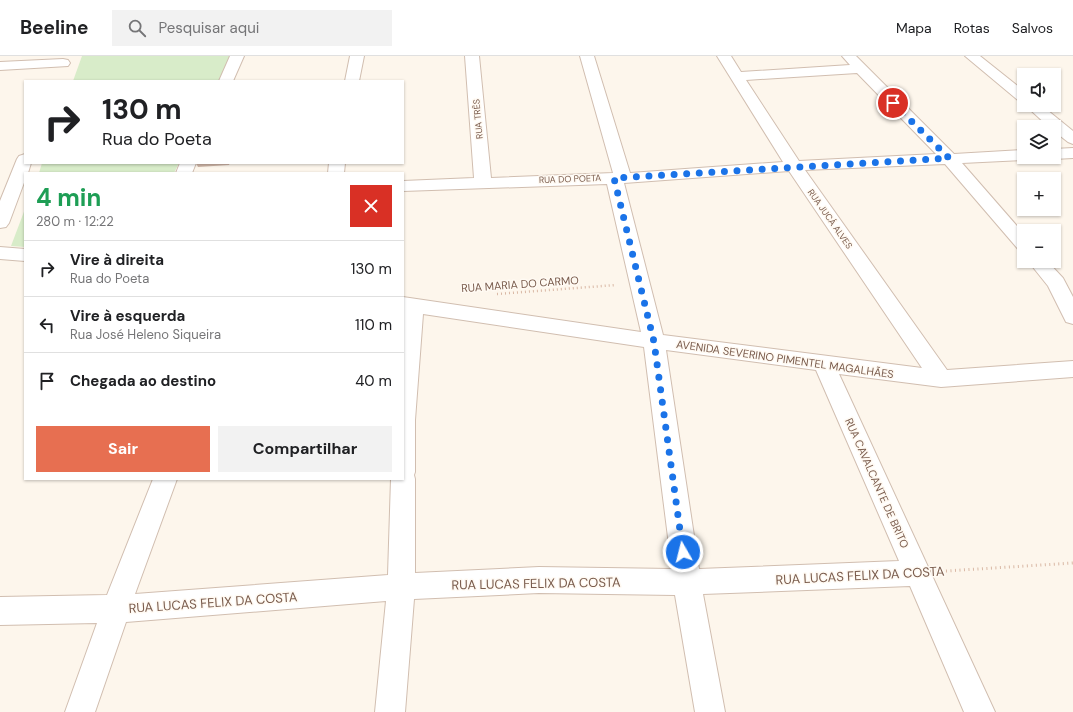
<!DOCTYPE html>
<html lang="pt">
<meta charset="utf-8">
<style>
:root{--surface:#fff;--page:#f2f2f2;--text:#202124;--muted:#757577;--line:#e0e0e0;--accent:#e76f51}
body{margin:0;font-family:"DM Sans",sans-serif;background:var(--page);color:var(--text);height:100vh;display:flex;flex-direction:column;font-size:15px;white-space:nowrap}
*{box-sizing:border-box;margin:0}
p{font-size:13px;color:var(--muted)}
.icon{flex:none;width:22px;height:22px;fill:none;stroke:currentColor;stroke-width:2;stroke-linecap:round;stroke-linejoin:round}
.map{position:relative;flex:1;overflow:hidden}
.side{position:absolute;left:24px;top:116px;width:380px;height:308px;display:flex;flex-direction:column;background:var(--surface);border-radius:0px;box-shadow:0 1px 3px #0004}
.side>*{flex:none}
.guide{position:absolute;left:24px;top:24px;width:380px;height:84px;border-radius:0px;box-shadow:0 1px 3px #0004;background:#fff;color:var(--text);overflow:hidden}
.controls{position:absolute;left:1017px;top:12px;display:grid;gap:8px}
.controls a{display:grid;place-items:center;width:44px;height:44px;border-radius:0px;background:var(--surface);box-shadow:0 1px 3px #0004;font-size:20px}
.pin{position:absolute;display:grid;place-items:center;width:34px;height:34px;color:#fff;margin:-17px;border:2px solid #fff;border-radius:50%;box-shadow:0 1px 4px #0007}
.me{position:absolute;width:44px;margin:-22px;rotate:352deg;stroke-linejoin:round;filter:drop-shadow(0 0 3px #0008)}
.turn{display:flex;align-items:center;gap:14px;height:84px;padding:0 12px;font-size:18px}
.turn .icon{width:52px;height:52px;stroke-width:2.5}
.turn b{display:block;font-size:28px;line-height:34px}
.round{display:grid;place-items:center;flex:none;width:42px;height:42px;border-radius:0px;background:var(--page)}
.overview{display:flex;align-items:center;justify-content:space-between;height:68px;padding:0 12px}
h1{font-size:24px;font-weight:700;line-height:30px;color:#1e9e55}
.cta{display:flex;gap:8px;margin-top:auto;padding:8px 12px}
.cta a{flex:1;height:46px;border-radius:0px;background:var(--accent);color:#fff;font-size:16px;font-weight:700;line-height:46px;text-align:center}
.cta a+a{background:var(--page);color:var(--text)}
ul{padding:0;list-style:none}
li{display:flex;align-items:center;gap:12px;height:56px;padding:0 12px;border-top:1px solid var(--line)}
li div{flex:1}
li b{display:block;font-size:15px}
li em{font-style:normal}
header{display:flex;align-items:center;gap:24px;box-sizing:border-box;height:56px;padding:0 20px;background:var(--surface);border-bottom:1px solid var(--line)}
header strong{font-size:19px}
nav{display:flex;gap:22px;margin-inline-start:auto;font-size:14px}
.search{width:280px;height:36px;background:var(--page);display:flex;align-items:center;gap:10px;box-sizing:border-box;padding:0 14px;border-radius:0px;color:var(--muted);font-size:15px}
.map>svg:first-child{display:block}
.green{fill:#d8ecc9}
.lines{fill:none;stroke-linecap:round;stroke-linejoin:round}
.minor-casing{stroke:#d1beb0;stroke-width:2}
.path-far1{stroke:#d9b8a5;stroke-width:2.5;stroke-dasharray:1 3;stroke-linecap:butt}
.path{stroke:#d9b8a5;stroke-width:3;stroke-dasharray:1 3.5;stroke-linecap:butt}
.minor{fill:#fff;fill-rule:evenodd}
.wall{fill:#d1b7a8}
.route{stroke:#1a73e8;stroke-width:7;stroke-dasharray:0 12.6}
.labels{text-anchor:middle;stroke-width:3;stroke-linejoin:round;paint-order:stroke}
.far-street-label{font-size:9px;fill:#7a5c4d;stroke:#fffaf3}
.street-label{font-size:11px;fill:#7a5c4d;stroke:#fffaf3}
.near-street-label{font-size:13px;fill:#7a5c4d;stroke:#fffaf3}
</style>
<header>
<strong>Beeline</strong>
<div class="search"><svg class="icon" aria-label="search" viewBox="0 0 24 24"><circle cx="10" cy="10" r="6"/><path d="M15 15l6 6"/></svg>Pesquisar aqui</div>
<nav><a>Mapa</a><a>Rotas</a><a>Salvos</a></nav>
</header>
<div class="map">
<svg width="1073" height="656" viewBox="0 0 1073 656">
<rect width="100%" height="100%" fill="#fdf6ec"/>
<!-- green -->
<path class="green" d="M 82,0 L 232,0 L 220,25 L 73,25 Z
M 42,107 L 179,107 L 174,117 L 39,117 Z
M 25,153 L 25,191 L 11,190 Z"/>
<g class="lines">
<!-- minor casing -->
<g class="minor-casing">
<path id="minor" d="M 230,0 L 244,0 L 233,25 L 219,25 Z
M 350,0 L 364,0 L 359,25 L 345,25 Z
M 465,0 L 479,0 L 491,122 L 613,117 L 580,0 L 594,0 L 630,117 L 783,106 L 717,0 L 731,0 L 741,16 L 850,9 L 842,0 L 856,0 L 954,98 L 1024,94 L 1024,101 L 1031,101 L 1024,104 L 962,107 L 1024,178 L 1024,195 L 1018,193 L 945,108 L 805,114 L 947,314 L 1073,305 L 1073,321 L 941,331 L 839,318 L 995,656 L 964,656 L 910,530 L 703,538 L 725,656 L 695,656 L 675,539 L 539,537 L 414,543 L 405,656 L 375,656 L 386,545 L 126,566 L 95,656 L 65,656 L 97,567 L 0,569 L 0,541 L 107,539 L 153,423 L 177,423 L 135,538 L 388,519 L 391,423 L 403,423 L 403,241 L 641,276 L 607,128 L 403,135 L 403,125 L 474,122 ZM 857,17 L 936,98 L 799,105 L 746,24 ZM 789,115 L 922,312 L 663,279 L 624,127 ZM 423,258 L 644,291 L 672,513 L 539,511 L 415,517 L 415,423 L 414,419 L 415,416 L 415,364 ZM 666,294 L 816,314 L 899,505 L 699,513 Z
M 965,0 L 980,0 L 1024,35 L 1024,46 L 1019,45 Z
M 63,3 L 68,4 L 70,7 L 68,10 L 0,14 L 0,6 Z
M 1025,49 L 1041,49 L 1073,75 L 1073,88 L 1068,86 L 1054,75 L 1054,71 L 1049,71 Z
M 1073,92 L 1073,102 L 1054,103 L 1048,101 L 1054,101 L 1054,93 Z
M 25,98 L 25,107 L 31,107 L 28,117 L 25,117 L 25,124 L 9,167 L 6,171 L 0,172 L 0,145 L 17,103 L 19,100 Z
M 180,107 L 196,107 L 192,117 L 176,117 Z
M 329,107 L 345,107 L 344,117 L 328,117 Z
M 0,191 L 25,193 L 25,205 L 0,203 Z
M 1028,205 L 1047,205 L 1063,222 L 1073,241 L 1073,268 L 1066,266 L 1048,230 Z"/>
</g>
<!-- path-far1 -->
<path class="path-far1" d="M 497,238 L 616,229"/>
<!-- path -->
<path class="path" d="M 946,515 L 1073,507"/>
<!-- minor -->
<use href="#minor" class="minor"/>
</g>
<!-- wall -->
<path class="wall" d="M 196,107 L 230,107 L 229,109 L 198,111 Z"/>
<g class="lines">
<!-- route -->
<path class="route" d="M 683,496 L 654,286 L 614,122 L 949,102 L 893,47"/>
</g>
<g class="labels">
<!-- far-street labels -->
<g class="far-street-label">
<text transform="translate(478 63) rotate(-95)" y="3">RUA TRÊS</text>
<text transform="translate(570 123) rotate(-2)" y="3">RUA DO POETA</text>
<text transform="translate(830 163) rotate(55)" y="3">RUA JUCÁ ALVES</text>
</g>
<!-- street labels -->
<g class="street-label">
<text transform="translate(520 228) rotate(-4)" y="4">RUA MARIA DO CARMO</text>
<text transform="translate(785 303) rotate(8)" y="4">AVENIDA SEVERINO PIMENTEL MAGALHÃES</text>
<text transform="translate(877 427) rotate(66)" y="4">RUA CAVALCANTE DE BRITO</text>
</g>
<!-- near-street labels -->
<g class="near-street-label">
<text transform="translate(860 519) rotate(-3)" y="5">RUA LUCAS FELIX DA COSTA</text>
<text transform="translate(536 527) rotate(-1)" y="5">RUA LUCAS FELIX DA COSTA</text>
<text transform="translate(213 546) rotate(-4)" y="5">RUA LUCAS FELIX DA COSTA</text>
</g>
</g>
</svg>
<div class="controls">
<a><svg class="icon" aria-label="sound" viewBox="0 0 24 24"><path d="M4 9h4l5-4v14l-5-4H4zM17 9q2 3 0 6"/></svg></a>
<a><svg class="icon" aria-label="layers" viewBox="0 0 24 24"><path d="M12 4l9 5-9 5-9-5zM3 14l9 5 9-5"/></svg></a>
<a>+</a>
<a>−</a>
</div>
<div class="pin" style="left:893px;top:47px;background:#d93025"><svg class="icon" aria-label="arrive" viewBox="0 0 24 24"><path d="M6 21V4h12l-3 4 3 4H6"/></svg></div>
<svg class="me" style="left:683px;top:496px" viewBox="-20 -20 40 40"><circle r="17" fill="#1a73e8" stroke="#fff" stroke-width="3"/><path d="M0-11L8 9 0 5-8 9z" fill="#fff"/></svg>
<div class="guide">
<div class="turn"><svg class="icon" aria-label="right" viewBox="0 0 24 24"><path d="M7 20v-9h11M14 6l5 5-5 5"/></svg><div><b>130 m</b>Rua do Poeta</div></div>
</div>
<section class="side">
<div class="overview"><div><h1>4 min</h1><p>280 m · 12:22</p></div><a class="round" style="background:#d93025;color:#fff"><svg class="icon" aria-label="close" viewBox="0 0 24 24"><path d="M6 6l12 12M18 6L6 18"/></svg></a></div>
<ul>
<li><svg class="icon" aria-label="right" viewBox="0 0 24 24"><path d="M7 20v-9h11M14 6l5 5-5 5"/></svg><div><b>Vire à direita</b><p>Rua do Poeta</p></div><em>130 m</em></li>
<li><svg class="icon" aria-label="left" viewBox="0 0 24 24"><path d="M17 20v-9H6M10 6l-5 5 5 5"/></svg><div><b>Vire à esquerda</b><p>Rua José Heleno Siqueira</p></div><em>110 m</em></li>
<li><svg class="icon" aria-label="arrive" viewBox="0 0 24 24"><path d="M6 21V4h12l-3 4 3 4H6"/></svg><div><b>Chegada ao destino</b></div><em>40 m</em></li>
</ul>
<div class="cta"><a>Sair</a><a>Compartilhar</a></div>
</section>
</div>
